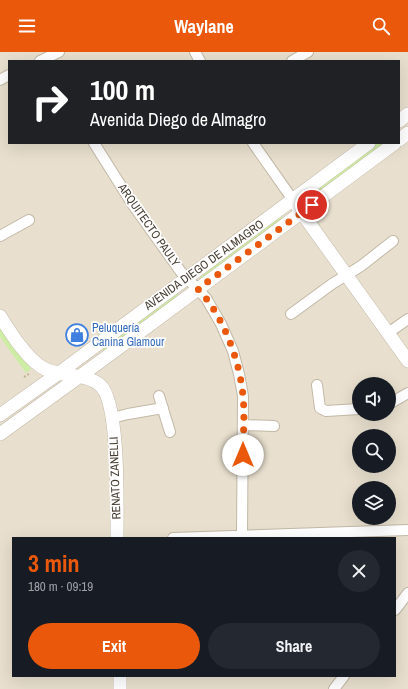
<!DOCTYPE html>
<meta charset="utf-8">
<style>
:root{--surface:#171b24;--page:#242831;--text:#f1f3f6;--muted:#9ea1a6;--accent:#ea580c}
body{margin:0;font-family:"Archivo Narrow",sans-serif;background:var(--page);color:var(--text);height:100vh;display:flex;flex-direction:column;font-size:15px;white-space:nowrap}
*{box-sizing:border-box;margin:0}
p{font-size:13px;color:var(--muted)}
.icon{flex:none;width:22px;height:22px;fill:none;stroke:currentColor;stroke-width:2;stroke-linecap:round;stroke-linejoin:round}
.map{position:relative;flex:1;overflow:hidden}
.drawer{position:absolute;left:12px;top:485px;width:384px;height:140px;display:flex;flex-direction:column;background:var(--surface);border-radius:0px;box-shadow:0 4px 16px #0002}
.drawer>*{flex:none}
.guide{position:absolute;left:8px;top:8px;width:392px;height:84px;border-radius:0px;box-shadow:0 4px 16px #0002;background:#202124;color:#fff;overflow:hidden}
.buttons{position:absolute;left:352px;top:325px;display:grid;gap:8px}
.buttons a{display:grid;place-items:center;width:44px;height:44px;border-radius:50%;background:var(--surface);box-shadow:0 4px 16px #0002;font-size:20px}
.pin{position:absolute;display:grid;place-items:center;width:34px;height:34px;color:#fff;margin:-17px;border:2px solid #fff;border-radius:50%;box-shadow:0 1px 4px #0007}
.me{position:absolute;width:44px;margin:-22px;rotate:0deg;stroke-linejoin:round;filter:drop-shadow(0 0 3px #0008)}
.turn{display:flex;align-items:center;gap:14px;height:84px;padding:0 16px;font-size:18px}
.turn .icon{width:52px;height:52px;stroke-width:2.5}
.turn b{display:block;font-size:28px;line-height:34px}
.round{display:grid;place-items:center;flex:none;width:42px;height:42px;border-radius:21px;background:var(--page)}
.headline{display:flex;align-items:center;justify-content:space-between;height:68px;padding:0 16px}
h1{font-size:24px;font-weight:800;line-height:30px;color:var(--accent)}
.button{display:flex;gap:8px;margin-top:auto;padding:8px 16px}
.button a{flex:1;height:46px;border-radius:24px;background:var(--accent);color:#fff;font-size:16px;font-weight:800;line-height:46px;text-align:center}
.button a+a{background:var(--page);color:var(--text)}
header{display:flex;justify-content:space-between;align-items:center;height:52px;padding:0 16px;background:var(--accent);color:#fff;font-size:18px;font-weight:800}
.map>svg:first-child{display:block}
.residential{fill:#e8dfce;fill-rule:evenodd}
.green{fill:#ceeda4}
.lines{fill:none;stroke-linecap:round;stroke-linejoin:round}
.minor-casing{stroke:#c2b8a6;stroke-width:12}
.tertiary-casing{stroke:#c2b8a6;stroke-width:14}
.path{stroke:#c3b092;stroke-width:2;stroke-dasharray:2 2;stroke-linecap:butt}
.minor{stroke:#fff;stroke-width:10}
.tertiary{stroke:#fff;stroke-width:13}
.route{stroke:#ea580c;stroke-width:7;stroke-dasharray:0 12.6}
.labels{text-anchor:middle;stroke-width:3.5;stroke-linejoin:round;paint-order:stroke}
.street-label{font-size:12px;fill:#453d31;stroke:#fff}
.shop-label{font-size:12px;fill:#366cbe;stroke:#fff;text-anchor:start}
</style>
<header><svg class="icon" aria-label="menu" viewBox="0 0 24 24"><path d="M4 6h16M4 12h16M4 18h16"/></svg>Waylane<svg class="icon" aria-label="search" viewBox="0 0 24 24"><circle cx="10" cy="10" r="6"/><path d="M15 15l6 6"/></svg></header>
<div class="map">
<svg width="408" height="637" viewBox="0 0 408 637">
<rect width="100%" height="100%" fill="#f3ede1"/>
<!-- residential -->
<path class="residential" d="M 0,0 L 408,0 L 408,637 L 0,637 ZM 9,9 L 399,9 L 399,91 L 9,91 ZM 359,332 L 389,332 L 389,362 L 359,362 ZM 359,384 L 389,384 L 389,414 L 359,414 ZM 359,436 L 389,436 L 389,466 L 359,466 ZM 13,486 L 395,486 L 395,624 L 13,624 Z"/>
<!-- green -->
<path class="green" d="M 378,91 L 386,91 L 314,145 L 310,143 L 310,141 Z
M 281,165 L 283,166 L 203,226 L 201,226 L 200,223 L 277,166 Z
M 176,241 L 178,243 L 177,245 L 104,299 L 100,296 Z
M 0,275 L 31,317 L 26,321 L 0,285 Z"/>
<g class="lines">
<!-- minor casing -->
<g class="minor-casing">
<path id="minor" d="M 195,0 L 200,9
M 40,9 L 59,0
M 292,9 L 308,0
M 0,28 L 9,23
M 94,91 L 133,153 L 181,220 L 206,246 L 221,272 L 233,299 L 239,322 L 243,344 L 242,484
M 253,91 L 293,148
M 0,184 L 29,168
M 291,262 L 332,232 L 361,214 L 393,189
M 388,281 L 408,267
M 317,333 L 320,356 L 326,359 L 359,357
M 159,344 L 170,380
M 389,352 L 408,341
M 112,366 L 128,362 L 163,356
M 243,373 L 274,374
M 173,486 L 408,478
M 395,558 L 408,541
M 334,637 L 344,624"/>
</g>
<!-- tertiary casing -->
<g class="tertiary-casing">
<path id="tertiary" d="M 399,69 L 408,62
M 399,88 L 408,81
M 297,154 L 408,309
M 0,264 C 10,280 28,309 45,317 C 62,325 86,321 100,333 C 120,350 117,458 117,486
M 0,363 L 59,321 L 369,91
M 0,382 L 105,306 L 395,91
M 120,624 L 120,637"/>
</g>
<!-- path -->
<path class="path" d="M 24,325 L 29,322"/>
<!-- minor -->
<use href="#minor" class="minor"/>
<!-- tertiary -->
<use href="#tertiary" class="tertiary"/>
</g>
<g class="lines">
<!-- route -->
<path class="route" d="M 243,403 C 243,384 245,364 243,344 C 240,309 223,263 198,237 L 312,153"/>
</g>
<!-- icons -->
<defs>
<g id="shop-ring" transform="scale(1.15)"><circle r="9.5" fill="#fff" stroke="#3f7fe0" stroke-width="1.5"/><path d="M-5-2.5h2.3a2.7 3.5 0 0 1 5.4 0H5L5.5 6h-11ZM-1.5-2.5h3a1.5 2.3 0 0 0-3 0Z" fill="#3f7fe0"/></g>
</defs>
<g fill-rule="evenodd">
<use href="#shop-ring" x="77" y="283"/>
</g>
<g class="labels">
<!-- street labels -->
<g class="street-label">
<text transform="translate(149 173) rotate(55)" y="4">ARQUITECTO PAULY</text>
<text transform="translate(204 213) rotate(-36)" y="4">AVENIDA DIEGO DE ALMAGRO</text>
<text transform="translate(115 426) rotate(-92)" y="4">RENATO ZANELLI</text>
</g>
<!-- shop labels -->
<g class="shop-label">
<text x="92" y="280">Peluquería<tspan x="92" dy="14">Canina Glamour</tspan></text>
</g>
</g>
</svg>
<div class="buttons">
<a><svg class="icon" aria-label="sound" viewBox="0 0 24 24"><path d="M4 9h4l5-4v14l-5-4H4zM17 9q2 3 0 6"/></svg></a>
<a><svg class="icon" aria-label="search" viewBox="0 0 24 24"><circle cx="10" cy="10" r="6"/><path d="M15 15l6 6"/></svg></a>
<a><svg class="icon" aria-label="layers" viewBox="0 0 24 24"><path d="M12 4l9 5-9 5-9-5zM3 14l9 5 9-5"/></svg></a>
</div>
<div class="pin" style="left:312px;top:153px;background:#d93025"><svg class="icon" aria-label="arrive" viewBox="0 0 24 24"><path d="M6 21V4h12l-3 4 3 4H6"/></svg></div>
<svg class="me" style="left:243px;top:403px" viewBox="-20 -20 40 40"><circle r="19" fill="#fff"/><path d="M0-13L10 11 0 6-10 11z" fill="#ea580c"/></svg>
<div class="guide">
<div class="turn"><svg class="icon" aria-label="right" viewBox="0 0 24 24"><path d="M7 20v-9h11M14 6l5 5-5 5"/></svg><div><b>100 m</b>Avenida Diego de Almagro</div></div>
</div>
<section class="drawer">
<div class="headline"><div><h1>3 min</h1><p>180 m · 09:19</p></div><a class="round"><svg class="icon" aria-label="close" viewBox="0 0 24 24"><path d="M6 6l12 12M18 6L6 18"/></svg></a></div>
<div class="button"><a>Exit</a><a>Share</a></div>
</section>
</div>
